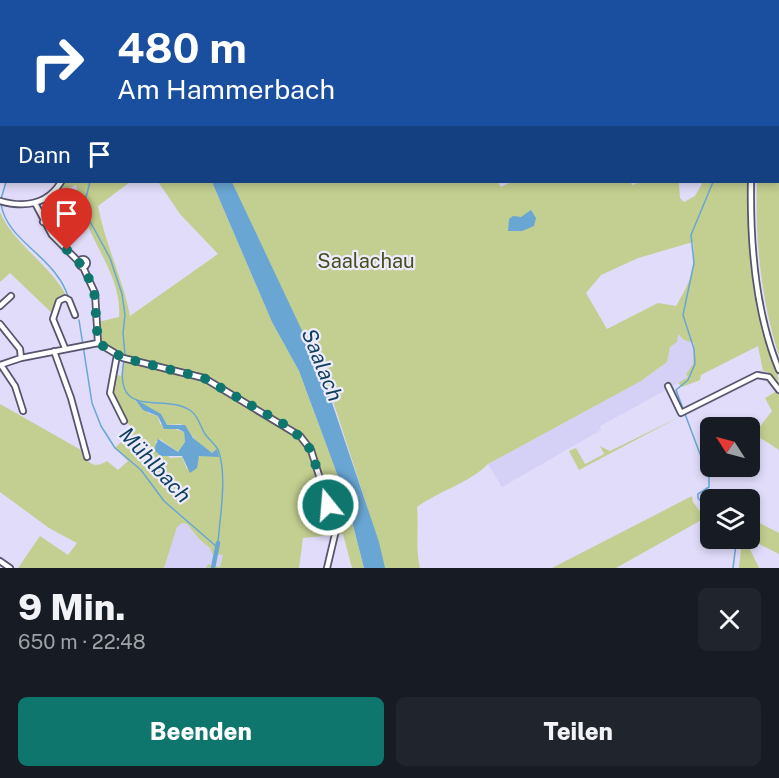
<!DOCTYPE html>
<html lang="de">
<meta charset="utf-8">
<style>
:root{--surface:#171b24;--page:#20242c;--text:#f1f3f6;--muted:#9ea1a6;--accent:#0f766e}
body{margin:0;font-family:"Public Sans",sans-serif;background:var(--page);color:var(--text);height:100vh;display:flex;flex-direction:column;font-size:22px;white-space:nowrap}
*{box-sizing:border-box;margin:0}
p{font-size:20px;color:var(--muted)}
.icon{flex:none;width:33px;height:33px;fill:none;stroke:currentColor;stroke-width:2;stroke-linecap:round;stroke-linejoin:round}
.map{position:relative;height:568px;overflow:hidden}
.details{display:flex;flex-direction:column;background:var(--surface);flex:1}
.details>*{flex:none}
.banner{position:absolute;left:0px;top:0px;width:780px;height:183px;box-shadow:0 3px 9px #0003;background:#1a4fa0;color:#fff;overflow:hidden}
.needle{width:39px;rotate:306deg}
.fabs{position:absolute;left:700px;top:417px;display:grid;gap:12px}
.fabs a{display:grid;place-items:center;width:60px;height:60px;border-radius:9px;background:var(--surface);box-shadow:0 3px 9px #0003;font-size:30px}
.pin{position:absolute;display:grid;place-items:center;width:51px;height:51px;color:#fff;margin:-62px -26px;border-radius:50% 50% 50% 0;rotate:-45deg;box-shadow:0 0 6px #0007}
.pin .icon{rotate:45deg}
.me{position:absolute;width:66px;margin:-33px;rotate:343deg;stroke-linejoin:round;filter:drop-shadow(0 0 4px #0008)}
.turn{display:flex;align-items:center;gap:21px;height:126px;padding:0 18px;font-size:27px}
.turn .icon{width:78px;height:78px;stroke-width:2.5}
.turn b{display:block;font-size:42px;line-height:51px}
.then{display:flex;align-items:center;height:57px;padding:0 18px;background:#0003;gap:12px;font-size:22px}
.round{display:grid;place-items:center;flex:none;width:63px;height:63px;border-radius:9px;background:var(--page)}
.overview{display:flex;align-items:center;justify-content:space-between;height:102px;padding:0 18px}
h1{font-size:36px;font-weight:800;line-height:45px}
.primary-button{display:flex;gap:12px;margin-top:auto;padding:12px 18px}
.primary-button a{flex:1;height:69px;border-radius:9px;background:var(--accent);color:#fff;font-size:24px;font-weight:800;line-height:69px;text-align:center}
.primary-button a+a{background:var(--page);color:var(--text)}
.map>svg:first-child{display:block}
.built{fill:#d5d0f5}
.green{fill:#c2cf90;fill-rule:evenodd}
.water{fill:#69a6d3}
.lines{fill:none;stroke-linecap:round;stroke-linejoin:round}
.stream{stroke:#69a6d3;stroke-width:1.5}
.canal{stroke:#69a6d3;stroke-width:4.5}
.minor-casing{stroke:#57546d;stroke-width:8}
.minor{stroke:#fff;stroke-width:4.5}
.route{stroke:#0f766e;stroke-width:10;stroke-dasharray:0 18}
.labels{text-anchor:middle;stroke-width:4.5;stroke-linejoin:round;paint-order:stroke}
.park-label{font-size:20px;fill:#464f1d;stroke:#edebfd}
.water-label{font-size:21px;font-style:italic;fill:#0f3f5d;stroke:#edebfd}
</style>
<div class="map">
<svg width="779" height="568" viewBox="0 0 779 568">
<rect width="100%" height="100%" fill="#e0dcfa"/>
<!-- built -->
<path class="built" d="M 677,333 L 684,340 L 694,342 L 693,364 L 686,374 L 688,377 L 673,386 L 672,391 L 684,415 L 679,417 L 666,390 L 600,426 L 601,430 L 502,487 L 488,464 L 641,381 L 662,366 Z
M 182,523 L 187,524 L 200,540 L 223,555 L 220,567 L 209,564 L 206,568 L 164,568 L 177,526 Z"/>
<!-- green -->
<path class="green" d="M 779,169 L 779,356 C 761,300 755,240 757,182 L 778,182 Z
M 57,182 L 130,182 L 98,206 C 105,244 123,279 130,316 L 218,254 L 180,214 L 159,183 L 212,182 L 272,322 L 299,371 L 346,498 L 364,568 L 352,568 L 343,534 L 303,538 L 299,568 L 206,568 L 208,564 L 220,567 L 223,555 L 212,554 L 210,548 L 200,540 L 187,524 L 182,523 L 177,527 L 164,568 L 18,568 L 40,536 L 68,555 L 77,543 L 49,528 L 0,492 L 0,404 L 81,450 L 82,456 C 92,465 95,468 107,461 L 118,470 L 128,461 L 115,448 L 133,430 L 110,397 L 113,374 L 121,376 L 125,356 L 121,357 L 98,343 L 98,322 L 119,317 C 122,280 96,250 84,216 C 81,206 79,195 76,185 L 51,195 ZM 146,407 L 162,416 L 167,425 L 181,424 L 204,449 L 212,453 L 217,449 L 215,456 L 202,454 L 187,469 L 182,457 L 170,458 L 155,442 L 160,439 L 178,452 L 185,442 L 184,432 L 160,424 L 158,416 L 148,413 Z
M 232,182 L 498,182 L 501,187 L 511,182 L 630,182 L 633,185 L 640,182 L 681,182 L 679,183 L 680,198 L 684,202 L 695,196 L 703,182 L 749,182 C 750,230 752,276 761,324 C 766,344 779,365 779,386 L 768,372 L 763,371 L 758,346 L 701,375 L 700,380 L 682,387 L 678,383 L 688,377 L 686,374 L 693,364 L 694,343 L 684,340 L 678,334 L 677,342 L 670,347 L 667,362 L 641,381 L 488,464 C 469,483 439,491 417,507 C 419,530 415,546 420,568 L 383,568 L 367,506 L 333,401 ZM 693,242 C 696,270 690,282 676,306 L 658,303 L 607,329 L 586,293 L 601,275 L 638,258 Z
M 0,212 C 14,245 51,265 67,297 L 61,299 L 54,315 L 10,273 L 0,282 Z
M 777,391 L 779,394 L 779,450 L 754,434 L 772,411 L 765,398 Z
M 679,417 L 579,470 L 569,451 L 576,448 L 585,464 L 604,454 L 600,446 L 610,451 Z
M 692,496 L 693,502 L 705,518 L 616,568 L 552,568 Z
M 750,518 L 779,533 L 779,554 L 749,539 Z
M 742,539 L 745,539 L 759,568 L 739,568 Z"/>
<!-- water -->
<path class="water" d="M 212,182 L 232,182 L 322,373 L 379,542 L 385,568 L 364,568 L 346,498 L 299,371 L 272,322 Z
M 531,210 L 536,218 L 534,226 L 522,231 L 508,231 L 509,219 L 513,216 L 521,217 Z
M 135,399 L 161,414 L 167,425 L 185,425 L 193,438 L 212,453 L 217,449 L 219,457 L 199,456 L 197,468 L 190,473 L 182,456 L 161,456 L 154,450 L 158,439 L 178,452 L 185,442 L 184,432 L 178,429 L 164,429 L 158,416 L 143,410 Z"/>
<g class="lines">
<!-- stream -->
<path class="stream" d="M 86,0 L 86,2
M 645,0 L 646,2
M 0,49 L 2,51
M 90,182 L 84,205 L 86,214 L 110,258 L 122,294 L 125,315 L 123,333 L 125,355
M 1,199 L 6,182
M 1,204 C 6,236 42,252 58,277 C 63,283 66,291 69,298
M 79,320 L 92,403 L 101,426 L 115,448 L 141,470 L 164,501 L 217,547
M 124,360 C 112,422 165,392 191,411 C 199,417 200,426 205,434 C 209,440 217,445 219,452 C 227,479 220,515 218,543
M 711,512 L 698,498 L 698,494 L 709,487 L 709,478 L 676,390 L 688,380 L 695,364 L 694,349 L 683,315 L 694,263 L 691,235 L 713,182
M 732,538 L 736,544 L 733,568"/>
<!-- canal -->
<path class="canal" d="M 213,568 L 218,543"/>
<!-- minor casing -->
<g class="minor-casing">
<path id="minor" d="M 678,0 L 679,2
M 70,2 L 71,0
M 751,182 C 750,244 755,312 779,370
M 0,201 C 25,208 47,205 61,182
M 35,203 L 52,235 L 79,262
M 43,222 L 69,206
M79 263a4 4 0 1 1 8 0a4 4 0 1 1-8 0Z
M 83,267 L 95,293 L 98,343
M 0,306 L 11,296
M 0,324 L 20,349 L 21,358
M 65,348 L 53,319 L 59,301 L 65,298 L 69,300 L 75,315
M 54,351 L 71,398 L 87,457
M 117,355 L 110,393 L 124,421
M 0,365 L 21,358 L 98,343 L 123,358 L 204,378 L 300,436 L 311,450 L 336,530 L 327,568
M 1,365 L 15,386 L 23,411
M 668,386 L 681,413 L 757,375 L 769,377 L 779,390
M 0,561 L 10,568"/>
</g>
<!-- minor -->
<use href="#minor" class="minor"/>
</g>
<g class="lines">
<!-- route -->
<path class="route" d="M 67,250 L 83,267 L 94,289 L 98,343 L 123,358 L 204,378 L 292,429 L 311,450 L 328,505"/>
</g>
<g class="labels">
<!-- park labels -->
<g class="park-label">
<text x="366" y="268">Saalachau</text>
</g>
<!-- water labels -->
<g class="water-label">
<text transform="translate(322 365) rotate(68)" y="7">Saalach</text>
<text transform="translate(155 465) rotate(47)" y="7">Mühlbach</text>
</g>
</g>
</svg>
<div class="fabs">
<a><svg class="needle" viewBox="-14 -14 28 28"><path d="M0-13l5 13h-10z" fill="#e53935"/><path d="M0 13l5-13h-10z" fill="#9ea1a6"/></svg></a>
<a><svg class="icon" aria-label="layers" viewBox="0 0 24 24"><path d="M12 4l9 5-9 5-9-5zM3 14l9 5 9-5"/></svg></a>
</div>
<div class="pin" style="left:67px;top:250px;background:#d93025"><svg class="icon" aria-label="arrive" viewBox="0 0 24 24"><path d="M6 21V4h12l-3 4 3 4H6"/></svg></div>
<svg class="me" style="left:328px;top:505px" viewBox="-20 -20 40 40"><circle r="17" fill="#0f766e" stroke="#fff" stroke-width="3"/><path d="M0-11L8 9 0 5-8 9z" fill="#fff"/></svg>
<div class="banner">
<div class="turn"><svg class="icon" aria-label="right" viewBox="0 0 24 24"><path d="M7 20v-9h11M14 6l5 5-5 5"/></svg><div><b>480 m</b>Am Hammerbach</div></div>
<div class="then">Dann<svg class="icon" aria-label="arrive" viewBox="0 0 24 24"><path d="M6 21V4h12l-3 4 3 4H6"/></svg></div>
</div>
</div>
<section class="details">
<div class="overview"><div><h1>9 Min.</h1><p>650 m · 22:48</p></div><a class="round"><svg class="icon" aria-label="close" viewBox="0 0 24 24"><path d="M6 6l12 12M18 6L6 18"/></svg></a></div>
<div class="primary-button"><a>Beenden</a><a>Teilen</a></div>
</section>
